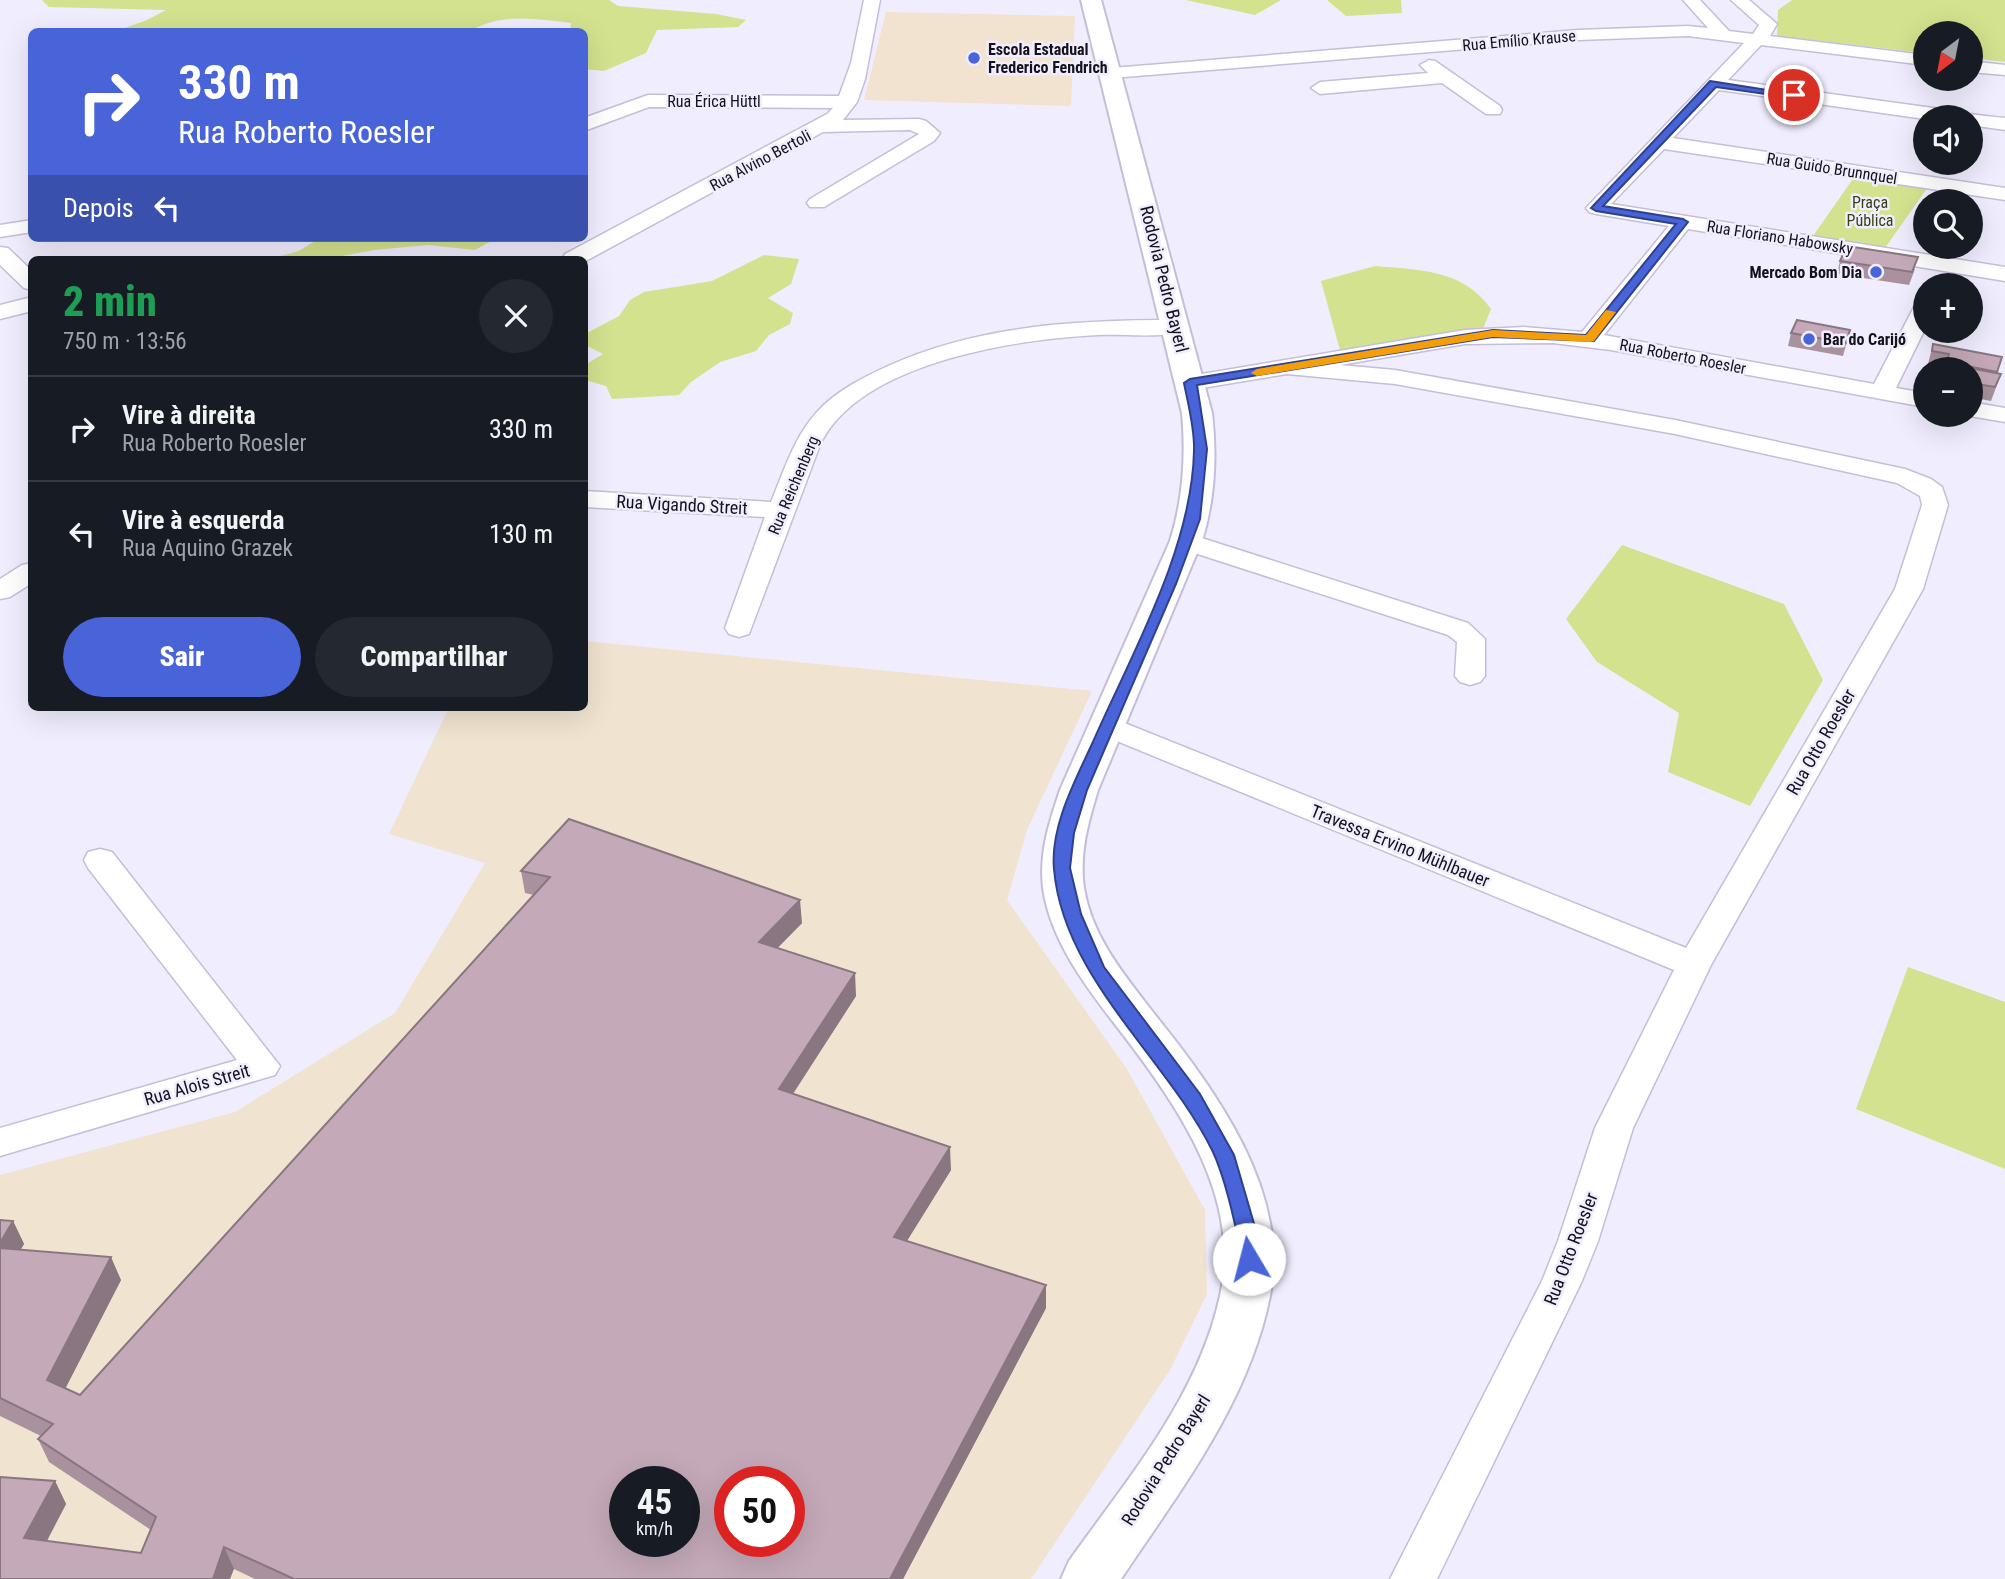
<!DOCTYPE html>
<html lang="pt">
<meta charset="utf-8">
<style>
:root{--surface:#171b24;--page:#242831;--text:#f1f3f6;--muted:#9ea1a6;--line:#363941;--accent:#4864d8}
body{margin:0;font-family:"Roboto Condensed",sans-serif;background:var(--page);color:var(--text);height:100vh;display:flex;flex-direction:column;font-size:26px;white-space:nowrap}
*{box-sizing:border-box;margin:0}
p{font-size:23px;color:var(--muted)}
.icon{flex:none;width:38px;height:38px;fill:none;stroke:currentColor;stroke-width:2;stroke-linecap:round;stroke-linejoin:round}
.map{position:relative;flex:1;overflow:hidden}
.drawer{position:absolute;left:28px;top:256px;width:560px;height:455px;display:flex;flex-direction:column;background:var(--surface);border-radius:10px;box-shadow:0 7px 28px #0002}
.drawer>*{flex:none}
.hud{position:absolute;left:28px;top:28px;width:560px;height:214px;border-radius:10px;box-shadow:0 7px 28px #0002;background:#4864d8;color:#fff;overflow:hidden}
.needle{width:46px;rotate:212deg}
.buttons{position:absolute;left:1913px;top:21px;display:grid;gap:14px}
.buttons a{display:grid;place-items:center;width:70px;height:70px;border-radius:50%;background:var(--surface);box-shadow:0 7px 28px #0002;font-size:35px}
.speed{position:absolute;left:609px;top:1466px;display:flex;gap:14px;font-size:35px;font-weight:700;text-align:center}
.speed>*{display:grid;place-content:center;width:91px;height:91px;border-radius:50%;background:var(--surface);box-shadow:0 7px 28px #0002;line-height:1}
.speed small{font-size:18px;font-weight:400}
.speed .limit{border:10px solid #d22;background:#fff;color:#111}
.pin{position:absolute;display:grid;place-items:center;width:60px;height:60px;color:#fff;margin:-30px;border:4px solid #fff;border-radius:50%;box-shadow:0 2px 7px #0007}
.me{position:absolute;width:77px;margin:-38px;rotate:352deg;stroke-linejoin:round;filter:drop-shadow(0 0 5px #0008)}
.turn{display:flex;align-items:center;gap:24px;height:147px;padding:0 35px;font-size:32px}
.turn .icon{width:91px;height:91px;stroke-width:2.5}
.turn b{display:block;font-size:49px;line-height:60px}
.then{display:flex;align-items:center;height:66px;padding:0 35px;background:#0003;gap:14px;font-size:26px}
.round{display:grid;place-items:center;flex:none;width:74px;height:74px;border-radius:37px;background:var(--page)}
.summary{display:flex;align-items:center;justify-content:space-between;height:119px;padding:0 35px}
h1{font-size:42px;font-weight:800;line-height:52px;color:#1e9e55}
.action{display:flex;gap:14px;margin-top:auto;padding:14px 35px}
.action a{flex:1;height:80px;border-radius:42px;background:var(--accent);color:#fff;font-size:28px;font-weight:800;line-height:80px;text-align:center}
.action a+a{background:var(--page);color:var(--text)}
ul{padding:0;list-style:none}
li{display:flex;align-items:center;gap:21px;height:105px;padding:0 35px;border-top:2px solid var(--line)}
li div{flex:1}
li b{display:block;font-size:26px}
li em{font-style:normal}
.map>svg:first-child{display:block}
.industrial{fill:#f0e4d0;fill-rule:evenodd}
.education{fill:#f1e3d0}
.green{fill:#d2e28e}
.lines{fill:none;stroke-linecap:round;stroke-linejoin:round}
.minor-casing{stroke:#c4bed9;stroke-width:3}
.major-casing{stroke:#c4bed9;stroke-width:4}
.minor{fill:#fff;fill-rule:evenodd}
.major{fill:#fff;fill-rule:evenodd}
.wall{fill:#a9919e}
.shaded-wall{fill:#897681}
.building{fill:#c4a9b8;stroke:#897681;stroke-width:2;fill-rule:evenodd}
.route{fill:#4864d8;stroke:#2f418c;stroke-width:2}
.slow{fill:#f59e0b}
.poi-dot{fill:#4864d8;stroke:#f0edfe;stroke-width:2.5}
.labels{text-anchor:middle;stroke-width:5;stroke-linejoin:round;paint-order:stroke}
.far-street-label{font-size:16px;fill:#15121c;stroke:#f0edfe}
.far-poi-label{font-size:16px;font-weight:bold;fill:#15121c;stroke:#f0edfe;text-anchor:start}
.far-park-label{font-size:16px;fill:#394017;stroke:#f0edfe}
.street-label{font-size:18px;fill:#15121c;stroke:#f0edfe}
</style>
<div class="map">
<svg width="2005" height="1579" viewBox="0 0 2005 1579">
<rect width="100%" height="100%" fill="#f0edfe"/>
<!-- industrial -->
<path class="industrial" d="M 585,641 L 1092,691 L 1027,830 L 1007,900 L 1127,1069 L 1205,1210 L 1207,1294 L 1170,1370 L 1031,1579 L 0,1579 L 0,1175 L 235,1112 L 395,1013 L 485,863 L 389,834 L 449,707 L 584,707 ZM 625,1482 L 684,1482 L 684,1542 L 625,1542 ZM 730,1482 L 789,1482 L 789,1542 L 730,1542 Z"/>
<!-- education -->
<path class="education" d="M 886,12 L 1075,16 L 1071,106 L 864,100 Z"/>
<!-- green -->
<path class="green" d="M 42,0 L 609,0 L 618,6 L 716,14 L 746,20 L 738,27 L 657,30 L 646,53 L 604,71 L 585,69 L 584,32 L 570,31 L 571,23 C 537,19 500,12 469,32 L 114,32 L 147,20 L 166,10 L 49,7 Z
M 1186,0 L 1281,0 L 1255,15 Z
M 1327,0 L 1401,0 L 1402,13 L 1346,16 Z
M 1792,0 L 2005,0 L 2005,62 L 1971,58 L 1970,33 L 1925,33 L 1925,53 L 1777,36 L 1778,10 Z
M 1855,176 L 1928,187 L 1885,248 L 1813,236 Z
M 320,238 L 497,238 L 475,250 L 428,245 L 374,250 L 326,259 L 269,259 L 299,251 Z
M 764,255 L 799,259 L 791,284 L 768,298 L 793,313 L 790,324 L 769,335 L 756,351 L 720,362 L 691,382 L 679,395 L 612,399 L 606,386 L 585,380 L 585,365 L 603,354 L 585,345 L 585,334 L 619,316 L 630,300 L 644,292 L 712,281 Z
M 1375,266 C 1419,270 1463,269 1491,309 L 1483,329 L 1340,350 L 1321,281 Z
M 1622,545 L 1784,604 L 1823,680 L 1750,806 L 1668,772 L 1679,713 L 1597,662 L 1566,619 Z
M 1908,967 L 2005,1002 L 2005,1169 L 1856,1109 Z"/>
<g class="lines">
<!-- minor casing -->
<g class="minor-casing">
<path id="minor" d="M 864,0 L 880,0 L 865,79 L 857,102 L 843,120 L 919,119 L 926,121 L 940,133 L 934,141 L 824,207 L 810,207 L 807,203 L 810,199 L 919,134 L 910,130 L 823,132 L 584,262 L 584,259 L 562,259 L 565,254 L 827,114 L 833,108 L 649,107 L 584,131 L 584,118 L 648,95 L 839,96 L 851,63 Z
M 1683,0 L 1700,0 L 1729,31 L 1753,34 L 1759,25 L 1731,0 L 1749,0 L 1777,24 L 1770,36 L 1925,55 L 1925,65 L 1761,45 L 1728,80 L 1955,111 C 1970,115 1988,116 2005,118 L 2005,130 L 1970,125 L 1970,117 L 1925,119 L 1719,90 L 1673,138 L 2005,188 L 2005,200 L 1664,149 L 1611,204 L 2005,267 L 2005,281 L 1688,229 L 1604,335 L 1874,384 L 1914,307 L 1917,302 L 1925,300 L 1925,329 L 1896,388 L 1925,393 L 1925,407 L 1611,350 L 1553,343 L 1465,344 L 1340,365 L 1395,370 L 1675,420 L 1905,469 L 1931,479 L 1942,487 L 1948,505 L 1923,589 L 1711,965 L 1633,1128 L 1598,1241 L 1582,1281 L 1437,1579 L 1390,1579 L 1542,1281 L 1558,1241 L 1595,1128 L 1674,970 L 1095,732 L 1091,726 L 1095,720 L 1106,717 L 1117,720 L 1686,948 L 1895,589 L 1922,505 L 1920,496 L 1897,483 L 1675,434 L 1395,384 L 1287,374 L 1190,390 L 1182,388 L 1178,383 L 1182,378 L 1190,376 L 1465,330 L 1524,327 L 1582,332 L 1669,226 L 1596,214 L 1589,212 L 1586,208 L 1744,43 L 1688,36 L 1578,40 L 1112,78 L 1103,73 L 1112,68 L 1578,30 L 1688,26 L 1708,28 Z
M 1429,60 L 1435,61 L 1500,106 L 1502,110 L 1500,114 L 1486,114 L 1442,83 L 1320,94 L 1311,88 L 1320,82 L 1428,73 L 1420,65 Z
M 1970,61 L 2005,65 L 2005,75 L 1970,72 Z
M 32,220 L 32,232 L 0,237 L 0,225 Z
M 0,247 L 8,248 L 32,271 L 32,290 L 24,288 L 0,265 Z
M 32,297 L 32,311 L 0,319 L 0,305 Z
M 1175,320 L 1183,322 L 1186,327 L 1183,332 C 1157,338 1125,334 1098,335 C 1017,339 859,362 820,445 L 749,634 L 739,637 L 729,634 L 725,628 L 765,517 L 584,507 L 584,491 L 771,502 C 784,471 794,437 817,412 C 836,391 862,378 888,366 C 979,325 1077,320 1175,320 Z
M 1970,402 L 2005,408 L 2005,422 L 1964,415 L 1970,415 Z
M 1186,533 L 1468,623 L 1485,639 L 1485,676 L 1480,682 L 1470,685 L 1460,682 L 1455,676 L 1457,642 L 1448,635 L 1176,547 L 1173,541 L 1176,535 Z
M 32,563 L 32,583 L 10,597 L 0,599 L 0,579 L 22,565 Z
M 100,849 L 112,852 L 280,1066 L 275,1075 L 0,1156 L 0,1128 L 237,1060 L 88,868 L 84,860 L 88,852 Z"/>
</g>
<!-- major casing -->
<g class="major-casing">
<path id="major" d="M 1081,0 L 1101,0 L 1212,413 C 1217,456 1215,499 1202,541 L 1098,790 C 1088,823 1079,854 1084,888 C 1092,938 1126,977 1156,1016 C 1216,1091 1291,1193 1270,1296 C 1249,1402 1180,1491 1121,1579 L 1061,1579 L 1069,1561 C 1128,1478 1198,1397 1220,1296 C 1242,1199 1179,1108 1124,1036 C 1091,993 1051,944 1043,888 C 1039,853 1049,823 1060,790 L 1170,541 C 1183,500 1186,456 1182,413 Z"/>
</g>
<!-- minor -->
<use href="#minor" class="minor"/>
<!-- major -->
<use href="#major" class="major"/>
</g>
<!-- wall -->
<path class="wall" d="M 1840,261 L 1915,269 L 1909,285 L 1837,274 Z
M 1850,330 L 1843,356 L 1788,346 L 1791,333 Z
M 1933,344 L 2002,357 L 1997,373 L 2001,374 L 1991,401 L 1970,397 L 1970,369 L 1944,369 L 1944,367 L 1928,364 Z
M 521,871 L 802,923 L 777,948 L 856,996 L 793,1094 L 951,1170 L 907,1241 L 1046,1285 L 1046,1308 L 903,1579 L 255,1579 L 234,1569 L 0,1579 L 55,1481 L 66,1504 L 47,1541 L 141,1553 L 151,1530 L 49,1462 L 38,1439 L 41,1436 L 0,1416 L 0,1220 L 13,1221 L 24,1244 L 20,1250 L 121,1280 L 65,1388 L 80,1395 L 534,895 L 525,893 Z"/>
<!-- shaded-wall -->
<path class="shaded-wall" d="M 800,900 L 802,923 L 761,965 L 759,942 Z
M 855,973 L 856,996 L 781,1112 L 779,1089 Z
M 950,1147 L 951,1170 L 895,1260 L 894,1237 Z
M 13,1221 L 24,1244 L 8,1271 L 0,1254 L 0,1243 Z
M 111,1257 L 121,1280 L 58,1403 L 47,1380 Z
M 1046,1285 L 1046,1308 L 903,1579 L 890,1579 Z
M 55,1481 L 66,1504 L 36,1561 L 24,1538 Z
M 224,1547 L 234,1569 L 230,1579 L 213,1579 Z"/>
<!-- building -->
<path class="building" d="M 1847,246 L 1918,257 L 1912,272 L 1840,261 Z
M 1797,320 L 1850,330 L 1846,343 L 1791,333 Z
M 1933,344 L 2002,357 L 1997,372 L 1947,362 L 1949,354 L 1932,351 Z
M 1975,369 L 2001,374 L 1995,387 L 1970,383 Z
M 569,819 L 800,900 L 759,942 L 855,973 L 779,1089 L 950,1147 L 894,1237 L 1046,1285 L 890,1579 L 294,1579 L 224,1547 L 213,1579 L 0,1579 L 0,1477 L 55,1481 L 24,1538 L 141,1553 L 156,1517 L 38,1439 L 53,1424 L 0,1398 L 0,1248 L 111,1257 L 47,1380 L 80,1395 L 550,877 L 521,871 ZM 625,1482 L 684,1482 L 684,1542 L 625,1542 ZM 730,1482 L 789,1482 L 789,1542 L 730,1542 Z
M 0,1220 L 13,1221 L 0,1243 Z"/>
<!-- route -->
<path class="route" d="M 1710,81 L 1799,95 L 1794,98 L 1716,87 L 1603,206 L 1683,219 L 1688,222 L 1594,341 L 1493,337 L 1197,385 L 1207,449 L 1200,519 L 1176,584 L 1087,790 L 1074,833 L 1070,868 L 1081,914 L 1104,967 L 1200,1094 L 1234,1155 L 1257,1234 L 1259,1259 L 1257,1265 L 1249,1267 L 1242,1265 C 1237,1255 1239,1244 1237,1234 C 1232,1210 1223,1174 1213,1152 C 1167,1058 1063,978 1054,869 C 1050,827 1075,781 1092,744 C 1131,655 1192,549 1194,451 C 1195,429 1188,404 1184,383 L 1190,379 L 1493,330 L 1586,335 L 1676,224 L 1596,211 L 1591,208 Z"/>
<!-- slow -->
<path class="slow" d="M 1606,310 L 1616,312 L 1594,341 L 1590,342 L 1493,337 L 1257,376 L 1251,373 L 1257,369 L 1493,330 L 1586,335 Z"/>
<!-- markers -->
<g class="poi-dot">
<circle cx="974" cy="58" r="7"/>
<circle cx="1876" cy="272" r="7"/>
<circle cx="1809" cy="339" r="7"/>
</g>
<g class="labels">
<!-- far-street labels -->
<g class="far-street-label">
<text transform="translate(1519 40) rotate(-5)" y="6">Rua Emílio Krause</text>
<text x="714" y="107">Rua Érica Hüttl</text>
<text transform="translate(760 160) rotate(-28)" y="6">Rua Alvino Bertoli</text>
<text transform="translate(1832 168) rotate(9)" y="6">Rua Guido Brunnquel</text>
<text transform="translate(1780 237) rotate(9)" y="6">Rua Floriano Habowsky</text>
<text transform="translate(1683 356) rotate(11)" y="6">Rua Roberto Roesler</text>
<text transform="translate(793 485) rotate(-67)" y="6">Rua Reichenberg</text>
</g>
<!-- far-poi labels -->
<g class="far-poi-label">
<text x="988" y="55">Escola Estadual<tspan x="988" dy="18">Frederico Fendrich</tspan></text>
<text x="1862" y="278" text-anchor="end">Mercado Bom Dia</text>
<text x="1823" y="345">Bar do Carijó</text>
</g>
<!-- far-park labels -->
<g class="far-park-label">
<text x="1870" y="208">Praça<tspan x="1870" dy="18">Pública</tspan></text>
</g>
<!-- street labels -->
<g class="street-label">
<text transform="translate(1164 279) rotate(76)" y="6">Rodovia Pedro Bayerl</text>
<text transform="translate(682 505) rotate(3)" y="6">Rua Vigando Streit</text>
<text transform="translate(1821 742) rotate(-60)" y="6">Rua Otto Roesler</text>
<text transform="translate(1400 846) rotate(22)" y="6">Travessa Ervino Mühlbauer</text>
<text transform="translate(197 1085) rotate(-16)" y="6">Rua Alois Streit</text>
<text transform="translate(1571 1249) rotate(-69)" y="6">Rua Otto Roesler</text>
<text transform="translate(1166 1460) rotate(-58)" y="6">Rodovia Pedro Bayerl</text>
</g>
</g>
</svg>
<div class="buttons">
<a><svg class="needle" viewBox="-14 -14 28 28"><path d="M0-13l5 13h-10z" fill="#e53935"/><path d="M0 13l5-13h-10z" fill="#9ea1a6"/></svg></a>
<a><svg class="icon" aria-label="sound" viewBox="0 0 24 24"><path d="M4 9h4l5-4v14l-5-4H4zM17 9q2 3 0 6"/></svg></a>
<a><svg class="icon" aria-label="search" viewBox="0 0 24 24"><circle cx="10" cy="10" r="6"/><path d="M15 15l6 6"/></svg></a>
<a>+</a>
<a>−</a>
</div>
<div class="speed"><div>45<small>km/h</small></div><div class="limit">50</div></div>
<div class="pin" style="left:1794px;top:95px;background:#d93025"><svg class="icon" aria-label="arrive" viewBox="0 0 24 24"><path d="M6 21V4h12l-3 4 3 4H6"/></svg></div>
<svg class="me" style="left:1249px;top:1259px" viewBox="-20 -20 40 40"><circle r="19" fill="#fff"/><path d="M0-13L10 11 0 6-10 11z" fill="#4864d8"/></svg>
<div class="hud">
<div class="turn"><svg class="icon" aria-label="right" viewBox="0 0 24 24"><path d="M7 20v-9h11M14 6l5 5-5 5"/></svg><div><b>330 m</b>Rua Roberto Roesler</div></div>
<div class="then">Depois<svg class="icon" aria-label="left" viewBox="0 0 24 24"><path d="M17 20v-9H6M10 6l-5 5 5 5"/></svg></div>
</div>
<section class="drawer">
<div class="summary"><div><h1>2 min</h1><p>750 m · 13:56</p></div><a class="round"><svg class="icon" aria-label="close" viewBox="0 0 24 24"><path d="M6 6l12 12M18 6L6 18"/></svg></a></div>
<ul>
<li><svg class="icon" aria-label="right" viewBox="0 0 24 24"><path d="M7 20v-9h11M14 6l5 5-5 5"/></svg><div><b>Vire à direita</b><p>Rua Roberto Roesler</p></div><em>330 m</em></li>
<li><svg class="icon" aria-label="left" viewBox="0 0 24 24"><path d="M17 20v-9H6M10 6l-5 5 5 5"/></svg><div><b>Vire à esquerda</b><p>Rua Aquino Grazek</p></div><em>130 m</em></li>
</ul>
<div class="action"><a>Sair</a><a>Compartilhar</a></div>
</section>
</div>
